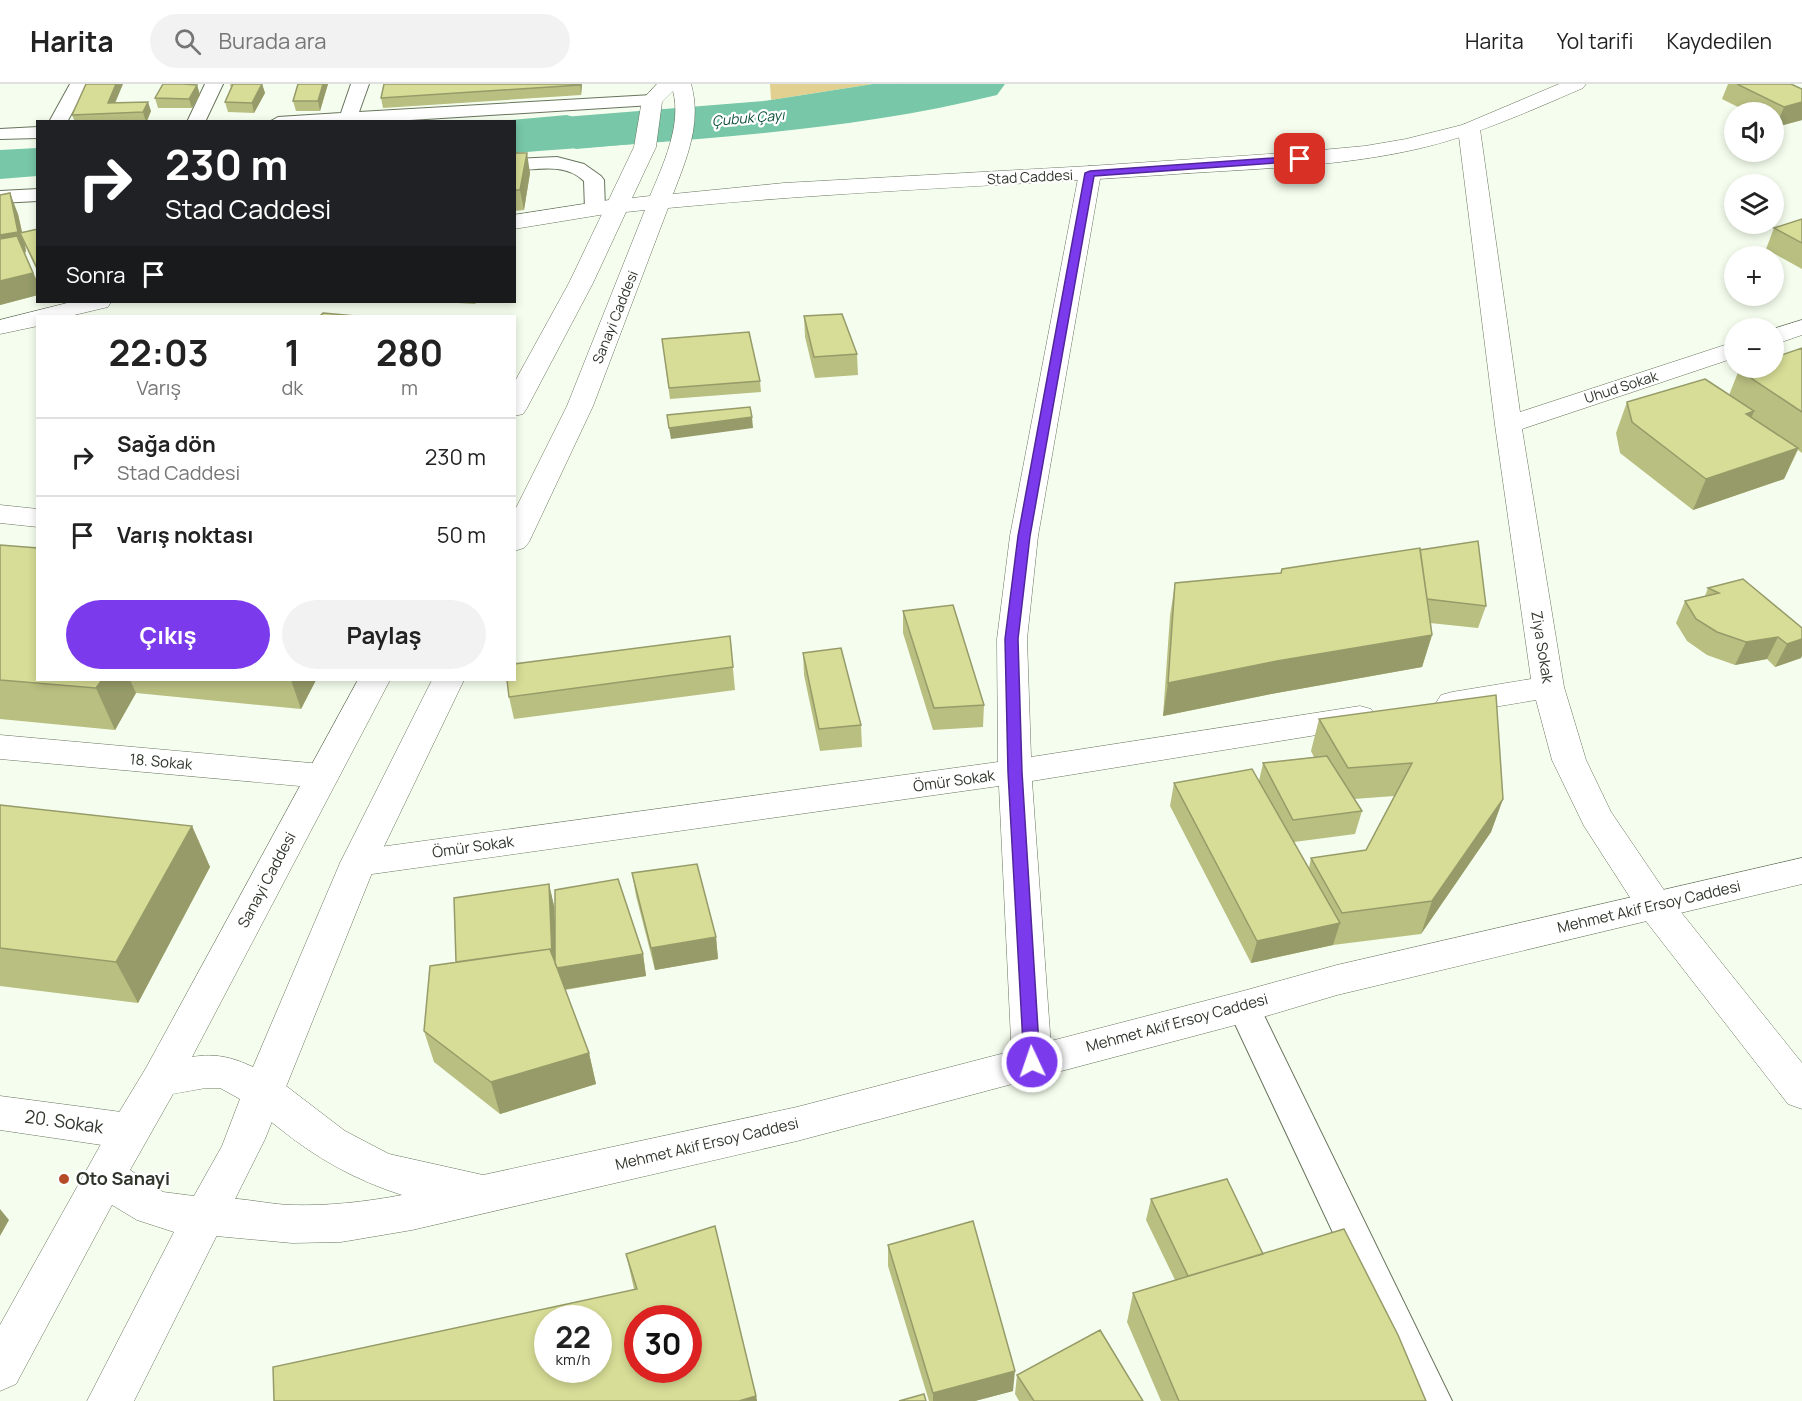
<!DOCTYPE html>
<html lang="tr">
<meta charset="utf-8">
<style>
:root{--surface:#fff;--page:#f2f2f2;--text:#222;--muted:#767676;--line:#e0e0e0;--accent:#7c3aed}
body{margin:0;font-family:Manrope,sans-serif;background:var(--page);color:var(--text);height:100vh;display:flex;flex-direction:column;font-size:22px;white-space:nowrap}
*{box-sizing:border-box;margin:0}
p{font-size:20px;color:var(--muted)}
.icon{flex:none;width:33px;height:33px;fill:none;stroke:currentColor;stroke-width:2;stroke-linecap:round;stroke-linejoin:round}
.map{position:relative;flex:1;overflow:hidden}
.side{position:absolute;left:36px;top:231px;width:480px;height:366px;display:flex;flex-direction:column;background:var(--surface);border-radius:0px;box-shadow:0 3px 9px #0003}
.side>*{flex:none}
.guide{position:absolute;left:36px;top:36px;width:480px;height:183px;border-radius:0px;box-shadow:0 3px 9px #0003;background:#202124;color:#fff;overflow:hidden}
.tools{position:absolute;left:1724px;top:18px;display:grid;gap:12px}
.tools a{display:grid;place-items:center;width:60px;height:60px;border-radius:50%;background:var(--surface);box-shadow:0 3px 9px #0003;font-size:30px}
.speed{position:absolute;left:534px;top:1221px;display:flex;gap:12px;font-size:30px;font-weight:700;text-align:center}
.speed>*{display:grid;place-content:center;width:78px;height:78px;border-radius:50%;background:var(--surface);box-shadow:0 3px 9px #0003;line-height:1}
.speed small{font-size:15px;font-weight:400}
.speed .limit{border:9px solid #d22;background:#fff;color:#111}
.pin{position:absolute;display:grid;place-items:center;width:51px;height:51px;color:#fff;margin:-26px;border-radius:12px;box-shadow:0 3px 9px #0006}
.me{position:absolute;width:66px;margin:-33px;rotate:357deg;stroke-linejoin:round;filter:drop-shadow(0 0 4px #0008)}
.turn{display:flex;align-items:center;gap:21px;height:126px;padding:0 30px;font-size:27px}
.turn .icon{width:78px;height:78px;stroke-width:2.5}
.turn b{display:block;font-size:42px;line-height:51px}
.then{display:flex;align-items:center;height:57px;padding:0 30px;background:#0003;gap:12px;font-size:22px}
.eta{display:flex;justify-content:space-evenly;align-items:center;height:102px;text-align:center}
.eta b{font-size:36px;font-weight:700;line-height:42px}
.action{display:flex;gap:12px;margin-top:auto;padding:12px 30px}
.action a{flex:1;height:69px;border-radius:36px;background:var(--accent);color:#fff;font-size:24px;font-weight:700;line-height:69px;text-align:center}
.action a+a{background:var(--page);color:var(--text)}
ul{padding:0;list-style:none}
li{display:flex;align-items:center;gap:18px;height:78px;padding:0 30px;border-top:2px solid var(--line)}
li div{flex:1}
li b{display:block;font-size:22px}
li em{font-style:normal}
header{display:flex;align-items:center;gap:36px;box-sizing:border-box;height:84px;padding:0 30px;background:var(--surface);border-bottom:2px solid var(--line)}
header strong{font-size:28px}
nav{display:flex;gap:33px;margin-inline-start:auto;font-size:21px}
.search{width:420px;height:54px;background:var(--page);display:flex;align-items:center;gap:15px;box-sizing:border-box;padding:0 21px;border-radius:33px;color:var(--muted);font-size:22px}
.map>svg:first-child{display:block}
.green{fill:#e2d091}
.water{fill:#78c7a8}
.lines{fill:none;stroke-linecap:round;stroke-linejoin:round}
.river{fill:#78c7a8;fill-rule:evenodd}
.service-casing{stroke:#68745d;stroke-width:2}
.minor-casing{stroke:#68745d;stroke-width:1}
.tertiary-casing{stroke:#68745d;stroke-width:1}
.secondary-casing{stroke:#68745d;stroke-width:1}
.service{fill:#fff;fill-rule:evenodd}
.minor{fill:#fff;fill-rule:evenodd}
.tertiary{fill:#fff;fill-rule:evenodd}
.secondary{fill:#fff;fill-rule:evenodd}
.wall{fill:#b9be81;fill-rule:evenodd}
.shaded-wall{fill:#969b69}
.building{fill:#d7dd96;stroke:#969b69;stroke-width:1.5;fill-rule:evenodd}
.route{fill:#7c3aed;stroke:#51269a;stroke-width:1.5}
.poi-dot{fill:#b44d27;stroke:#fff;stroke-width:2}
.labels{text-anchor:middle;stroke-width:4.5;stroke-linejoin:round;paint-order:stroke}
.far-water-label{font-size:14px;font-style:italic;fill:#0d4f3b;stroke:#fff}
.far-street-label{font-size:14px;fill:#30352b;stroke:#fff}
.street-label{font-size:15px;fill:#30352b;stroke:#fff}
.near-street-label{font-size:18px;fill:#30352b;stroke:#fff}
.near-poi-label{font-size:18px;font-weight:bold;fill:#30352b;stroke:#fff;text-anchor:start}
</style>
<header>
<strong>Harita</strong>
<div class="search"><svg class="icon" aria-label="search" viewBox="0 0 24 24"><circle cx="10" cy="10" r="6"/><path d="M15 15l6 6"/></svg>Burada ara</div>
<nav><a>Harita</a><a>Yol tarifi</a><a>Kaydedilen</a></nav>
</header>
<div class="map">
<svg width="1802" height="1317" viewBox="0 0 1802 1317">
<rect width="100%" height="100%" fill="#f5feee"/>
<!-- green -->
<path class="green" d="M 770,0 L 873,0 L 771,16 Z"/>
<!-- water -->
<path class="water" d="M 873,0 L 981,0 L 860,19 L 766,48 L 576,65 L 564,59 L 515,62 L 514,38 L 488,38 L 567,31 L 582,36 L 729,27 L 771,16 Z
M 37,64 L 37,92 L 0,95 L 0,66 Z"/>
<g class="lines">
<!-- river -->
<path class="river" d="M 902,0 L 1005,0 L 997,11 C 839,50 676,56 514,69 L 514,38 L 511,38 L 514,37 L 825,12 Z"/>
<!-- service casing -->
<g class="service-casing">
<path id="service" d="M 70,0 L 88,0 L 67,38 L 49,38 Z
M 205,0 L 223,0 L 205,38 L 187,38 Z
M 351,0 L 369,0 L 359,28 L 652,11 L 658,12 L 661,16 L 658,20 L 652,21 L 378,38 L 269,38 L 278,33 L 341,29 Z
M 38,43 L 38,54 L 0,55 L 0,45 Z
M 557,73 L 584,80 L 601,92 L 604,96 L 605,125 L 602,129 L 588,129 L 585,125 L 584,97 C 566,79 538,85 514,87 L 514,75 Z
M 38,105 L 38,117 L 0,119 L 0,107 Z
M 1243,910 L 1255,913 L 1452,1317 L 1412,1317 L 1227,923 L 1231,913 Z"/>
</g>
<!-- minor casing -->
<g class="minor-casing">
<path id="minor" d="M 1469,39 L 1476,41 L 1480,45 L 1520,328 L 1734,258 L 1734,274 L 1522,345 L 1564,603 L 1586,676 L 1611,728 L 1668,812 L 1802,979 L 1802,1025 L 1788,1020 L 1642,832 L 1584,742 L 1552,676 L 1536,616 L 1452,630 L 1441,627 L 1436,619 L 1441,611 L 1452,608 L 1531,595 L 1495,341 L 1458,45 L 1462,41 Z
M 1090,82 L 1098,84 L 1101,89 L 1038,452 L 1027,555 L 1031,673 L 1360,622 L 1371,625 L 1376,633 L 1371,641 L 1360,644 L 1032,697 L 1052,977 L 1046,989 L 1032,993 L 1018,989 L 1012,977 L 999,702 L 358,792 L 346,788 L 340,779 L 346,770 L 358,766 L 998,678 L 997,555 L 1010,452 L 1079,89 L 1082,84 Z
M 1802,236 L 1802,251 L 1773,261 L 1773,245 Z
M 0,421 L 38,425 L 38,443 L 0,439 Z
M 0,651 L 322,680 L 334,683 L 339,692 L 334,701 L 322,704 L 0,675 Z"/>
</g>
<!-- tertiary casing -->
<g class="tertiary-casing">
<path id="tertiary" d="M 616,115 L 624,117 L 627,122 L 624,127 L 514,145 L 514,131 Z
M 71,218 L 111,218 L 108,223 L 70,232 L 38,232 L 38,242 L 0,250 L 0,236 Z
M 1802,774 L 1802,800 L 1337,911 L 1243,939 L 797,1057 L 412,1146 L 341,1158 L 292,1159 L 205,1151 L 190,1145 L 184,1132 L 190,1119 C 220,1107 259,1120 291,1121 C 328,1122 365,1118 402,1111 C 355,1096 316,1074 279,1044 C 265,1033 251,1023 243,1007 L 249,995 L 263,990 L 277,995 L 345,1047 L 389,1070 L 483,1091 L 797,1023 L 1243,907 L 1337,881 Z
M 0,1012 L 129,1029 L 143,1035 L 149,1047 L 143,1059 L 129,1065 L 0,1046 Z"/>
</g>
<!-- secondary casing -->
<g class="secondary-casing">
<path id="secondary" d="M 657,0 L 691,0 C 702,38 687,74 673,110 L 784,99 L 1090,82 L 1300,68 L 1365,62 L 1406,55 L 1462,41 L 1559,0 L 1586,0 L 1583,4 C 1525,29 1470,54 1408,67 C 1328,84 1243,85 1162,91 C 997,102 832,108 668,124 L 593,322 L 529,458 L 524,464 L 514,467 L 514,428 L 567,322 L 645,126 L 626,128 L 593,199 L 527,324 L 523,330 L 514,332 L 514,299 L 569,199 L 634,63 L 642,16 ZM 673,7 C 682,41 663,81 650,112 L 632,114 L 656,63 L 662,18 Z
M 358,596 L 390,596 L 192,973 C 215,969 232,973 253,983 L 340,779 L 432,596 L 464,596 L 376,779 L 265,1055 L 134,1317 L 87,1317 L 174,1148 L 137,1136 L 112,1121 L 16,1300 L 0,1307 L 0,1241 L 115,1035 L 146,984 ZM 206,1004 L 220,1004 L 240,1015 L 222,1062 L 194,1112 L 163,1108 L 130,1086 L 173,1010 Z"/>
</g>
<!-- service -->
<use href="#service" class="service"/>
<!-- minor -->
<use href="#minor" class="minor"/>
<!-- tertiary -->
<use href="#tertiary" class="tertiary"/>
<!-- secondary -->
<use href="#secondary" class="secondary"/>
</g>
<!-- wall -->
<path class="wall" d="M 230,0 L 262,0 L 265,9 L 254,29 L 228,28 L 225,18 L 231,4 Z
M 298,0 L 328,0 L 320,27 L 296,27 L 293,17 Z
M 384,0 L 582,0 L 581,11 L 383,24 L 381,14 Z
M 1728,0 L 1791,0 L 1802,5 L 1802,36 L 1776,43 L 1773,41 L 1773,28 L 1748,28 L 1722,15 Z
M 190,1 L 197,1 L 200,11 L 192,24 L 158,24 L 155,14 Z
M 116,18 L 151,27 L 147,38 L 75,38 L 72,31 Z
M 514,69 L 530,89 L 524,126 L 514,127 Z
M 0,111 L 18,130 L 22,148 L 38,145 L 38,189 L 25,161 L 26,168 L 25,169 L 38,199 L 38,211 L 0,221 Z
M 1802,135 L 1802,185 L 1766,165 L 1774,144 Z
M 441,218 L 440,218 L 477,218 L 475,220 Z
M 804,232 L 857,270 L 858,291 L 815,294 L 805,253 Z
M 662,255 L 760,297 L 761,308 L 670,315 Z
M 1802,264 L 1802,369 L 1798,366 L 1784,395 L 1693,426 L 1620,369 L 1616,349 L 1627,318 L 1729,311 L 1739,286 Z
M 0,461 L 38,596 L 316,596 L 301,625 L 136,609 L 115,646 L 0,635 Z
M 1420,466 L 1486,522 L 1478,544 L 1430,539 L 1432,551 L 1422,583 L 1271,610 L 1163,632 L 1170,532 L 1175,499 L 1281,489 L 1282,485 Z
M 1743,495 L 1801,574 L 1775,583 L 1767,575 L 1735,581 L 1707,571 L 1687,557 L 1676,539 L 1685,517 L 1705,512 L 1708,504 Z
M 903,527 L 984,621 L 983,643 L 933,646 L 903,549 Z
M 730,552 L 735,606 L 514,635 L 509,613 Z
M 803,569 L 861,641 L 862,663 L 820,667 L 804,591 Z
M 1319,635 L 1503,715 L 1491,748 L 1421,850 L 1333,861 L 1251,879 L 1170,722 L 1174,699 L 1259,697 L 1263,679 L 1314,673 L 1311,667 ZM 1394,712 L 1366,766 L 1311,774 L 1309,784 L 1294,758 L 1355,750 L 1362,727 L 1354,715 Z
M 0,721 L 192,742 L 210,783 L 138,919 L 0,902 Z
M 632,789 L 716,853 L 718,875 L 655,886 L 636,812 Z
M 549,800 L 554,822 L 555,846 L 643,870 L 646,892 L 565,906 L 589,969 L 596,1000 L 500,1030 L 434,978 L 424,947 Z
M 1151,1115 L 1263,1170 L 1426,1317 L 1161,1317 L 1127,1238 L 1133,1209 L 1175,1196 L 1146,1136 Z
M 888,1161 L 1013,1307 L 975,1317 L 929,1317 L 888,1182 Z
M 626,1170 L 756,1312 L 757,1317 L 274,1317 L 634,1205 Z
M 1017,1291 L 1143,1317 L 1019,1317 L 1015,1310 Z"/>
<!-- shaded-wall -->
<path class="shaded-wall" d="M 116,0 L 123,0 L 111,29 L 108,19 Z
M 256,0 L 262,0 L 265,9 L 254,29 L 252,19 Z
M 323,0 L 328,0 L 320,27 L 318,17 Z
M 580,0 L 582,0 L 581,11 Z
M 197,1 L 200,11 L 192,24 L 189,15 Z
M 148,18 L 151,27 L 146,38 L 143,28 Z
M 1802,18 L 1802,36 L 1776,43 L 1784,23 Z
M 527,69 L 530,89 L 524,126 L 520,106 Z
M 10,109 L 18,130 L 24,157 L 20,149 L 25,161 L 26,168 L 0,173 L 0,151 Z
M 33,189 L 38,199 L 38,211 L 0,221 L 0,197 Z
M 1754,327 L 1741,359 L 1746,330 Z
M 752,333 L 753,344 L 671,355 L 669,344 Z
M 1798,364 L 1784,395 L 1693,426 L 1706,395 Z
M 1432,551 L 1422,583 L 1271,610 L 1163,632 L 1168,599 L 1277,577 Z
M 1778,553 L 1767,575 L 1735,581 L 1746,558 Z
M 1802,555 L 1802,572 L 1801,574 L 1775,583 L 1787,560 Z
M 102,596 L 130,596 L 136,609 L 115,646 L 96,604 Z
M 291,596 L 316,596 L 301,625 Z
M 1503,715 L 1491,748 L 1421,850 L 1432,817 Z
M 192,742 L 210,783 L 138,919 L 116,878 Z
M 549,800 L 554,822 L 557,884 L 643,870 L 646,892 L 561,906 L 552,875 Z
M 1340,839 L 1333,861 L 1251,879 L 1257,857 Z
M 716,853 L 718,875 L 655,886 L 651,864 Z
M 589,969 L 596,1000 L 500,1030 L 491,998 Z
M 0,1125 L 9,1136 L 0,1152 Z
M 1015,1287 L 1013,1307 L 975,1317 L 933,1317 L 933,1309 Z
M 756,1312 L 757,1317 L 739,1317 Z"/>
<!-- building -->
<path class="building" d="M 86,0 L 116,0 L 108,19 L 148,18 L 143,28 L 72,31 Z
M 163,0 L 183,0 L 197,1 L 189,15 L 155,14 Z
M 233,0 L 262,0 L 252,19 L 225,18 Z
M 298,0 L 323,0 L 318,17 L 293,17 Z
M 384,0 L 580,0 L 580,1 L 381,14 Z
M 1737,0 L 1791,0 L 1802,5 L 1802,18 L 1784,23 Z
M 514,69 L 527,69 L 520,106 L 514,106 Z
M 10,109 L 18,148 L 0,151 L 0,111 Z
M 1802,135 L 1802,159 L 1774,144 Z
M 38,145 L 38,186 L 20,149 Z
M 17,152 L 33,189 L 0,197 L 0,155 Z
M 323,229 L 356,232 L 320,232 Z
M 842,230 L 857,270 L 814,273 L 804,232 Z
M 749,248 L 760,297 L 669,304 L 662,255 Z
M 1802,264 L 1802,328 L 1739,286 L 1747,284 L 1773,284 L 1773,274 Z
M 1705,295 L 1754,327 L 1746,330 L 1798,364 L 1706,395 L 1632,338 L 1627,318 Z
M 750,323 L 752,333 L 669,344 L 667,331 Z
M 1478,457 L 1486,522 L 1427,515 L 1420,466 Z
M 0,461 L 38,464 L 38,596 L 102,596 L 96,604 L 0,596 Z
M 1420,464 L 1432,551 L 1277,577 L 1168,599 L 1175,499 L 1281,489 L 1282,485 Z
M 1743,495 L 1802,544 L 1802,555 L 1787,560 L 1778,553 L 1746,558 L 1717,548 L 1696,535 L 1685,517 L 1719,509 L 1708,504 Z
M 953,521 L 984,621 L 934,624 L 903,527 Z
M 730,552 L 733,583 L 509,613 L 507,596 L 514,596 L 514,580 Z
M 841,564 L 861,641 L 819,645 L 803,569 Z
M 1496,611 L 1503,715 L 1432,817 L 1342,829 L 1311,774 L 1366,766 L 1412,679 L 1348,684 L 1319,635 Z
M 1327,672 L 1362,727 L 1293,736 L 1263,679 Z
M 1252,685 L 1340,839 L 1257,857 L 1174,699 Z
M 0,721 L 192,742 L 116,878 L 0,864 Z
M 697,780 L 716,853 L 651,864 L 632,789 Z
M 618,795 L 643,870 L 557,884 L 555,879 L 555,806 Z
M 549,800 L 552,871 L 550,865 L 456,878 L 454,814 Z
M 550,865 L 589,969 L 491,998 L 424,947 L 430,882 Z
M 1227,1095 L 1263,1170 L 1188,1192 L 1151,1115 Z
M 973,1137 L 1015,1287 L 933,1309 L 888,1161 Z
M 715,1142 L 756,1312 L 739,1317 L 274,1317 L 273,1283 L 637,1205 L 626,1170 ZM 548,1234 L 598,1234 L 598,1286 L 548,1286 ZM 638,1234 L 688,1234 L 688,1286 L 638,1286 Z
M 1344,1145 L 1398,1251 L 1426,1317 L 1179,1317 L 1133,1209 Z
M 1100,1246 L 1143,1317 L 1034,1317 L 1017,1291 Z
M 924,1310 L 926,1317 L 899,1317 Z"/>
<!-- route -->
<path class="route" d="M 1300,72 L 1304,75 L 1303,77 L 1094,92 L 1030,452 L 1018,555 L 1022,688 L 1040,978 L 1038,982 L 1032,984 L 1026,982 L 1024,978 L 1008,688 L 1005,555 L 1018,452 L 1085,89 L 1090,87 Z"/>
<!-- markers -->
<circle class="poi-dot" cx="64" cy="1095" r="6"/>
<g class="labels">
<!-- far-water labels -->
<g class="far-water-label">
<text transform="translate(748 34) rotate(-5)" y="5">Çubuk Çayı</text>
</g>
<!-- far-street labels -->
<g class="far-street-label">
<text transform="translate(1030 93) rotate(-3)" y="5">Stad Caddesi</text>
<text transform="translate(615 233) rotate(-68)" y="5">Sanayi Caddesi</text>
<text transform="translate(1621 303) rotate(-18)" y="5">Uhud Sokak</text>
</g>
<!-- street labels -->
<g class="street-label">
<text transform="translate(1542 563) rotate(81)" y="5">Ziya Sokak</text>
<text transform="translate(161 678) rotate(5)" y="5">18. Sokak</text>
<text transform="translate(954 697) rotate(-8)" y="5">Ömür Sokak</text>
<text transform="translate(473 763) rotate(-8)" y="5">Ömür Sokak</text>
<text transform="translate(267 796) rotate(-62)" y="5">Sanayi Caddesi</text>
<text transform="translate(1649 823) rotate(-13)" y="5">Mehmet Akif Ersoy Caddesi</text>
<text transform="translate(1177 939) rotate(-15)" y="5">Mehmet Akif Ersoy Caddesi</text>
<text transform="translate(707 1060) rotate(-13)" y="5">Mehmet Akif Ersoy Caddesi</text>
</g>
<!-- near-street labels -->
<g class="near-street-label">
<text transform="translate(64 1038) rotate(8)" y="6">20. Sokak</text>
</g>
<!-- near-poi labels -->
<g class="near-poi-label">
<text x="76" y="1101">Oto Sanayi</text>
</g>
</g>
</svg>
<div class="tools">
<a><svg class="icon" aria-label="sound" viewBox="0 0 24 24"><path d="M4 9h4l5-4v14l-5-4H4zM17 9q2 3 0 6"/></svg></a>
<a><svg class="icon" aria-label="layers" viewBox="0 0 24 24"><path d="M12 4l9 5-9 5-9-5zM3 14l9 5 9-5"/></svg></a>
<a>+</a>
<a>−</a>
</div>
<div class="speed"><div>22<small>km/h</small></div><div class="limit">30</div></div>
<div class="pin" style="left:1300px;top:75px;background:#d93025"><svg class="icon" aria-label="arrive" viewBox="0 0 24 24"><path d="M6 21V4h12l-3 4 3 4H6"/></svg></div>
<svg class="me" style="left:1032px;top:978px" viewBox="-20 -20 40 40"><circle r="17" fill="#7c3aed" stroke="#fff" stroke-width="3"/><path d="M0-11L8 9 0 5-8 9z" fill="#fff"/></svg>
<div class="guide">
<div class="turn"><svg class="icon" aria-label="right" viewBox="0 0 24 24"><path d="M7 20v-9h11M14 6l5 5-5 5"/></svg><div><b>230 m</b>Stad Caddesi</div></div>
<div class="then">Sonra<svg class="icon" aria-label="arrive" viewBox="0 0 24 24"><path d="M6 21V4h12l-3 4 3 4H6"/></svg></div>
</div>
<section class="side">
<div class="eta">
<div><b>22:03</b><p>Varış</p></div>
<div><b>1</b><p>dk</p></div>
<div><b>280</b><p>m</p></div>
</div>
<ul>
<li><svg class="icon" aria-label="right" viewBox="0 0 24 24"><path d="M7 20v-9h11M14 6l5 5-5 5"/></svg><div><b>Sağa dön</b><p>Stad Caddesi</p></div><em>230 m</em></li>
<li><svg class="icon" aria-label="arrive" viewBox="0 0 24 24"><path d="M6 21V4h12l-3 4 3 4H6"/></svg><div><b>Varış noktası</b></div><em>50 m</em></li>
</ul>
<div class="action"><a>Çıkış</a><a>Paylaş</a></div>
</section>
</div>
